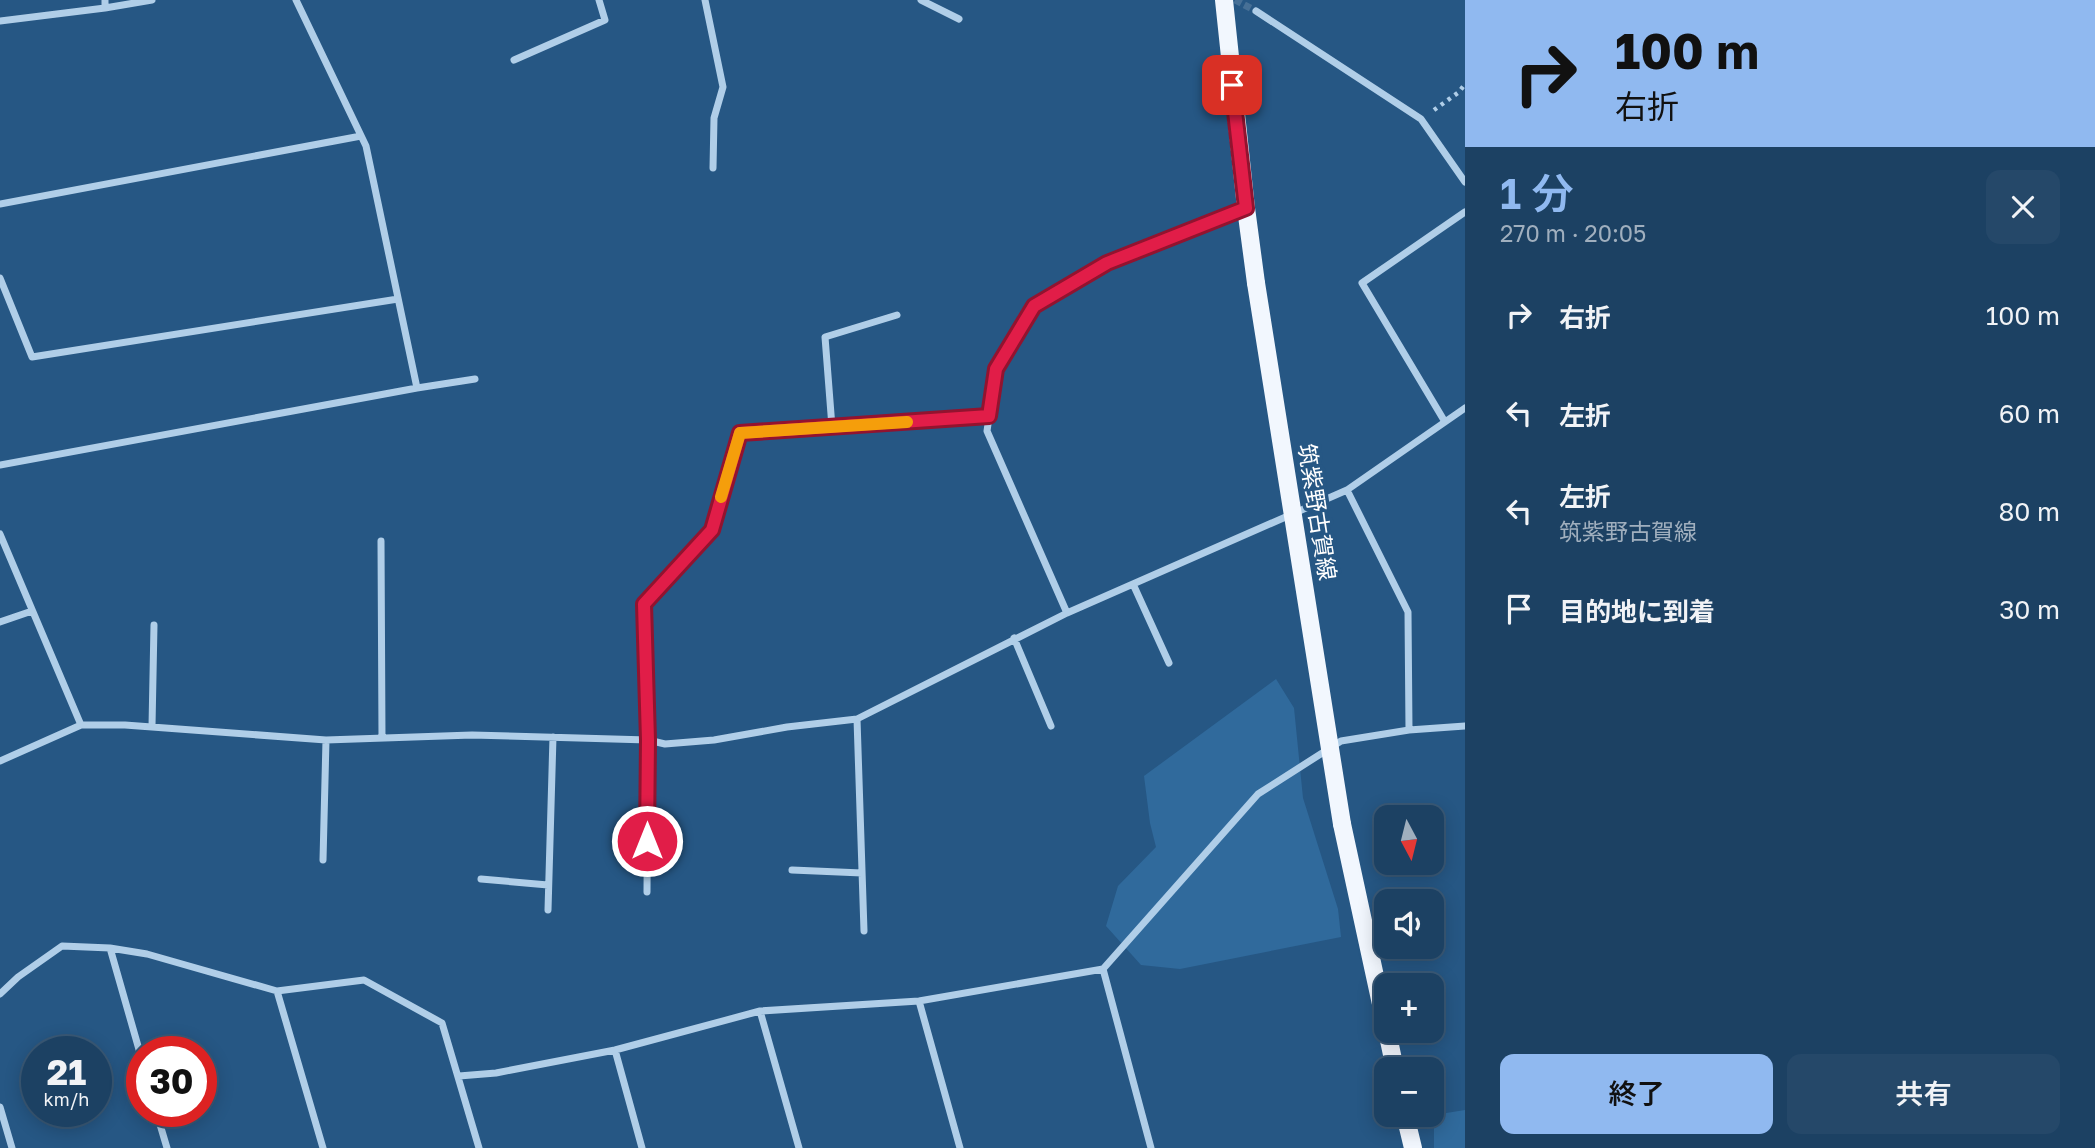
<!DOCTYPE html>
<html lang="ja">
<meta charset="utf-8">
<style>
:root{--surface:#1c4163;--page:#254869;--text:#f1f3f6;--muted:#a0afbe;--line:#3a5a78;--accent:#90b9f0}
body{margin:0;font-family:"Golos Text","Noto Sans JP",sans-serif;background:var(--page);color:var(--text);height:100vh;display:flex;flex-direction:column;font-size:26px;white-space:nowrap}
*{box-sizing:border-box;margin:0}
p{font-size:23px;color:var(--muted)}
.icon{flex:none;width:38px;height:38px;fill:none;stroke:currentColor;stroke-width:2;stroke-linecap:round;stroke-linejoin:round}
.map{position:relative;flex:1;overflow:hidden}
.drawer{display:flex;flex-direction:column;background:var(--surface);width:630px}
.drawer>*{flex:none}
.top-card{background:#90b9f0;color:#111;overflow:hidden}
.needle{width:46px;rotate:173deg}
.controls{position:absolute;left:1374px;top:805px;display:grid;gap:14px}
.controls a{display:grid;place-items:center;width:70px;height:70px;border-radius:14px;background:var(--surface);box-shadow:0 4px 18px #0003,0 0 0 2px var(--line);font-size:35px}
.speed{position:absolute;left:21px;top:1036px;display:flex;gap:14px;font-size:35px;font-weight:700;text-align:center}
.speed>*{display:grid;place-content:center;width:91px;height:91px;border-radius:50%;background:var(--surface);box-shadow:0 4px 18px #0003,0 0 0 2px var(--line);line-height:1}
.speed small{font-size:18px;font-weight:400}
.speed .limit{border:10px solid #d22;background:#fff;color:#111}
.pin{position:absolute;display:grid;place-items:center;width:60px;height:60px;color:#fff;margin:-30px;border-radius:14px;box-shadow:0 4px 10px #0006}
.me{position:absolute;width:77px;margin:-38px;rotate:0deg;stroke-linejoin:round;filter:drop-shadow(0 0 5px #0008)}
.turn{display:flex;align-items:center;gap:24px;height:147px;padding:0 35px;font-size:32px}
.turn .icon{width:91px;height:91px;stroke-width:2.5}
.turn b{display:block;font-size:49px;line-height:60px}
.round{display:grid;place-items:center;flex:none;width:74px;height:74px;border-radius:14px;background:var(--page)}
.head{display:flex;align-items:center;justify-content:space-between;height:119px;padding:0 35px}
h1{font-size:42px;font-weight:600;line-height:52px;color:var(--accent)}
.cta{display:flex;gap:14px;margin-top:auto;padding:14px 35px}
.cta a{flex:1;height:80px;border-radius:14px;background:var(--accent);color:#111;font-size:28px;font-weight:600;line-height:80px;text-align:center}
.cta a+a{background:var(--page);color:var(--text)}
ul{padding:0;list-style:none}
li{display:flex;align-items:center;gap:21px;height:98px;padding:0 35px}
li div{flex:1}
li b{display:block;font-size:26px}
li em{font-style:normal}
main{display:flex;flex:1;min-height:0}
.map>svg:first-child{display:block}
.green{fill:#306a9c}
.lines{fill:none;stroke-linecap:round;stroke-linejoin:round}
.minor-tunnel{stroke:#477096;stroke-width:7;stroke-dasharray:7 3.5;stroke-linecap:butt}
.path{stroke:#b0cee8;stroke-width:4.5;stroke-dasharray:3.5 5;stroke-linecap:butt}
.minor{stroke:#b0cee8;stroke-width:7}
.primary{stroke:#f2f7fe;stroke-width:18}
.primary-bridge{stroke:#f2f7fe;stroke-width:18}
.route-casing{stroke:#92132f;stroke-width:18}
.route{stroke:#e11d48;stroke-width:12}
.slow{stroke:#f59e0b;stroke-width:12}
.labels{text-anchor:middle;stroke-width:7;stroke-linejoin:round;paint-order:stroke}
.street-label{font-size:23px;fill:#fff;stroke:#265784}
</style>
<main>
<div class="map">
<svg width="1465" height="1148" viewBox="0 0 1465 1148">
<rect width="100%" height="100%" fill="#265784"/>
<!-- green -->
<path class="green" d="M 1276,679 L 1294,708 L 1303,798 L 1338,909 L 1341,937 L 1180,969 L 1141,965 L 1106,926 L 1118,886 L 1156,847 L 1150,823 L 1144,776 Z
M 1465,1110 L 1465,1148 L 1434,1148 L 1434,1115 Z"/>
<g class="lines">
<!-- minor-tunnel -->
<path class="minor-tunnel" d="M 1235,0 L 1256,11"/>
<!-- path -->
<path class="path" d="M 1434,110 L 1459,92 L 1465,84"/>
<!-- minor -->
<path class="minor" d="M 705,0 L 723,87 L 714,118 L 713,168
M 921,0 L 959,19
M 105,8 L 152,0
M 1256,11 L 1421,119 L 1465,182
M 0,21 L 105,8 L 105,0
M 514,60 L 605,20 L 599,0
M 0,204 L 361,136
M 0,278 L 32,357 L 398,299
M 417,388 L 475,379
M 1445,422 L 1362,283 L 1465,212
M 832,427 L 825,337 L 897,315
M 0,465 L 417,388 L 366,146 L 296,0
M 1347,490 L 1408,612 L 1409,730
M 0,534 L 81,725
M 381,541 L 382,738
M 1133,584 L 1169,663
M 1067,613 L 987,431 L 996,369 L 1034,306 L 1107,263 L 1246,208
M 0,622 L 32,611
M 1014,638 L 1051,726
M 857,719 L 864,931
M 152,726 L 154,625
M 0,761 L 81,725 L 125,725 L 326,740 L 472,735 L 648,740 L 665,744 L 714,740 L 787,727 L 857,719 L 1067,613 L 1347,490 L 1465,408
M 323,860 L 326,740
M 792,870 L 862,873
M 481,879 L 548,885
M 647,892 L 648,740 L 644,605 L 711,530 L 740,433 L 989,416
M 548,910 L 553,737
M 110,948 L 142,1060
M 1103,969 L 1151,1148
M 277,991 L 323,1148
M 0,994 L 18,977 L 62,946 L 110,948 L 147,954 L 277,991 L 364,980 L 442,1023 L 479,1148
M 919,1001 L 960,1148
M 760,1011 L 799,1148
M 615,1050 L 642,1148
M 459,1076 L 496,1073 L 615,1050 L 760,1011 L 919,1001 L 1103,969 L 1258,794 L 1341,741 L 1409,730 L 1465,726
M 0,1107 L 12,1148
M 156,1111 L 167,1148"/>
<!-- primary -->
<path class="primary" d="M 1224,0 L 1246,208 L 1256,283
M 1342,824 L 1386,1027
M 1387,1031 L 1395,1069
M 1405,1115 L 1413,1148"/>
<!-- primary-bridge -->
<path class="primary-bridge" d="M 1256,283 L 1342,824"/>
</g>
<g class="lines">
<!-- route casing -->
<g class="route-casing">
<path id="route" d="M 647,841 L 648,740 L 644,604 L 712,530 L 740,433 L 989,416 L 996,369 L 1034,306 L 1107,263 L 1246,208 L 1232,85"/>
</g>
<!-- route -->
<use href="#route" class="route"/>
<!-- slow -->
<path class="slow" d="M 721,497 L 740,433 L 907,422"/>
</g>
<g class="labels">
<!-- street labels -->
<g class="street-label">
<text transform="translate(1317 512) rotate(81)" y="8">筑紫野古賀線</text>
</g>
</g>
</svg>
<div class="controls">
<a><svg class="needle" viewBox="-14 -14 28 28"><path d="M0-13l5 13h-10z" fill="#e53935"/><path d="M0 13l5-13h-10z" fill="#a0afbe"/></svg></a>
<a><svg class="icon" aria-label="sound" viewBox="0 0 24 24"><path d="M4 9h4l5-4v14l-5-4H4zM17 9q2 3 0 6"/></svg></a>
<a>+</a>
<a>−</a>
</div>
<div class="speed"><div>21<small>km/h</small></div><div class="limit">30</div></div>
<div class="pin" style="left:1232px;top:85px;background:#d93025"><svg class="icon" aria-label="arrive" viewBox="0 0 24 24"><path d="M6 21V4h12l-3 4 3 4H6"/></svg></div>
<svg class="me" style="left:647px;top:841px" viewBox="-20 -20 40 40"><circle r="17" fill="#e11d48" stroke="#fff" stroke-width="3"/><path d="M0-11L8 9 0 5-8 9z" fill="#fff"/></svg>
</div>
<section class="drawer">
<div class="top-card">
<div class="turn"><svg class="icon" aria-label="right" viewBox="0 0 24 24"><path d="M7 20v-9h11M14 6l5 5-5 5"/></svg><div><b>100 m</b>右折</div></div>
</div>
<div class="head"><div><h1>1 分</h1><p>270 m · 20:05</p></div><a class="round"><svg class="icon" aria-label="close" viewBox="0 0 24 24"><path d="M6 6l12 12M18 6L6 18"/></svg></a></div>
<ul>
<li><svg class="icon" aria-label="right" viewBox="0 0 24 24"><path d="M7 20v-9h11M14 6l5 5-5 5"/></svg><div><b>右折</b></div><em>100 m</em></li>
<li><svg class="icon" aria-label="left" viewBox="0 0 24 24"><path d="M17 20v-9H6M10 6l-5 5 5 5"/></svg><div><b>左折</b></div><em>60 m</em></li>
<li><svg class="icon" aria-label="left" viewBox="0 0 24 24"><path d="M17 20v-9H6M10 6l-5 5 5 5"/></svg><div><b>左折</b><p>筑紫野古賀線</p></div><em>80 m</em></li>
<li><svg class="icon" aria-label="arrive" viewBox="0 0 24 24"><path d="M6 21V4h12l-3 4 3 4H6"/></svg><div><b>目的地に到着</b></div><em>30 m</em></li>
</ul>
<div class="cta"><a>終了</a><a>共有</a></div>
</section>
</main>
